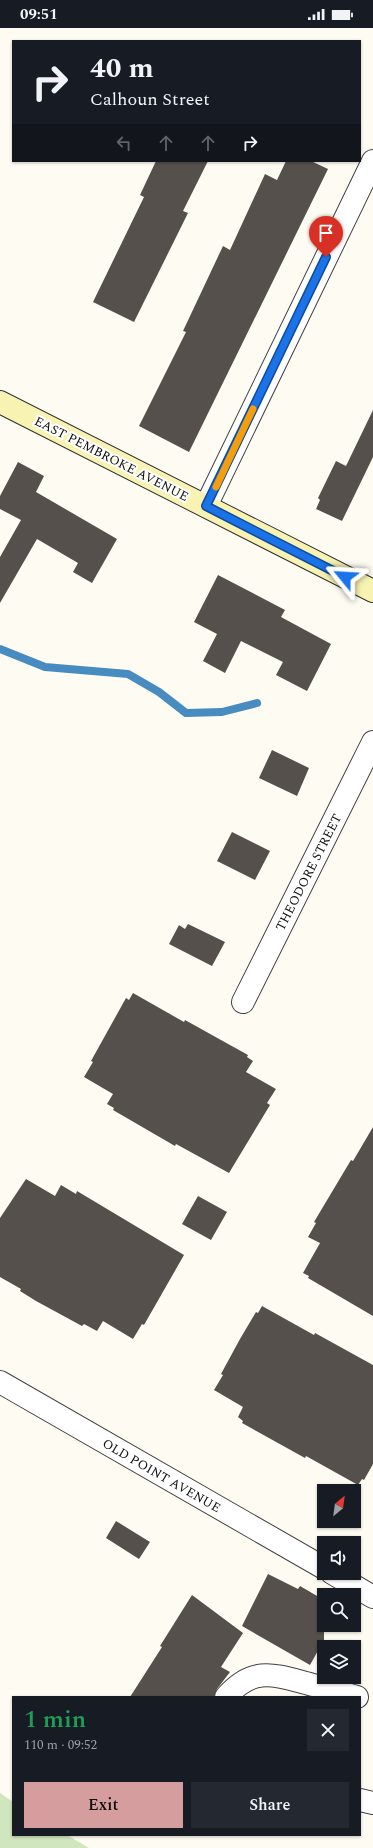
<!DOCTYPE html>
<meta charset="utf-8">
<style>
:root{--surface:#171b24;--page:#242831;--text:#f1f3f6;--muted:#9ea1a6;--accent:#d59d9e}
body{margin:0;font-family:Spectral,serif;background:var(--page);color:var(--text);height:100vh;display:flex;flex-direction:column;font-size:15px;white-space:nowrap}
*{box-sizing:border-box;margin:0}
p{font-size:13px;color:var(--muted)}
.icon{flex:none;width:22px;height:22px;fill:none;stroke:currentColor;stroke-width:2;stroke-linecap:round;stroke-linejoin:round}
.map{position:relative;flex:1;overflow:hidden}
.panel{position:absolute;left:12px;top:1668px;width:349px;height:140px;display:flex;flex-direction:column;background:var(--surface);border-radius:0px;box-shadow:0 1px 3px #0004}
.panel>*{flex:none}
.top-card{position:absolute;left:12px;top:12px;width:349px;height:122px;border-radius:0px;box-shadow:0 1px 3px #0004;background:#171b24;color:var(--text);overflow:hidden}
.needle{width:26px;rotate:29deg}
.controls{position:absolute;left:317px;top:1456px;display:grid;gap:8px}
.controls a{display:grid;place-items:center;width:44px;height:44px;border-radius:0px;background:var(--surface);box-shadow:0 1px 3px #0004;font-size:20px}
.pin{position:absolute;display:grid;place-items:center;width:34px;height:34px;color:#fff;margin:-41px -17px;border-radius:50% 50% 50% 0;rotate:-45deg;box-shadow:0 0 4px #0007}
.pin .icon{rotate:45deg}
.me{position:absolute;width:44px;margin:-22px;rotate:297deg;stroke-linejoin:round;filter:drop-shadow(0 0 3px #0008)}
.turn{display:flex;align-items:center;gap:14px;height:84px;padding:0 12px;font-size:18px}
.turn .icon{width:52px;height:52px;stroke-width:2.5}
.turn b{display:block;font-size:28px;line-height:34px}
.lanes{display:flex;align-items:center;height:38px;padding:0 12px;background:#0003;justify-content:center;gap:20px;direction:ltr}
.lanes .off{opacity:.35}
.round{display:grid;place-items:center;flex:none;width:42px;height:42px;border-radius:0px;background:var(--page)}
.head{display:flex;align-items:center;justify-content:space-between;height:68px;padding:0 12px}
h1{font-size:24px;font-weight:600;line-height:30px;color:#1e9e55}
.primary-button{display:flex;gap:8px;margin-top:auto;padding:8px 12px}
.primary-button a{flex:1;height:46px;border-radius:0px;background:var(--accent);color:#111;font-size:16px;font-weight:600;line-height:46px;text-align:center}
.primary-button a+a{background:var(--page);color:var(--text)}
.status{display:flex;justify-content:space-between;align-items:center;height:28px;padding:0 20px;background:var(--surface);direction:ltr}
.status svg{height:11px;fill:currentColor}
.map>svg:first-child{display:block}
.green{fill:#d0e6be}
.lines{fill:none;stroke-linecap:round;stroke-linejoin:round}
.stream{stroke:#488bc1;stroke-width:8}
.building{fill:#56504c}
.minor-casing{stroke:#424242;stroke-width:24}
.secondary-casing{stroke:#313131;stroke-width:24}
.minor{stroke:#fff;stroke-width:22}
.secondary{stroke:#f8f3b3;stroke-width:22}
.route-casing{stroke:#114b97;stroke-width:10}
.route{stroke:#1a73e8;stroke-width:7}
.slow{stroke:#f59e0b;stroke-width:7}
.labels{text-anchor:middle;stroke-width:4;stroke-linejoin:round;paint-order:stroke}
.street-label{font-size:13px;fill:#0f0f0f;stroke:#fff}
</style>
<div class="status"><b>09:51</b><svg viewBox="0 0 49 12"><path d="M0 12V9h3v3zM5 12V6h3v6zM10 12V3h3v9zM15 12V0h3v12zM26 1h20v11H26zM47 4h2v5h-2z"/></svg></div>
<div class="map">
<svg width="373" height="1820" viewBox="0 0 373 1820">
<rect width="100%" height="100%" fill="#fefcf2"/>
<!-- green -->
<path class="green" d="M 0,1765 L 13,1774 L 13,1807 L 67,1807 L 89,1820 L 0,1820 Z"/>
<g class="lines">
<!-- stream -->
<path class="stream" d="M 0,621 L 45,639 L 128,646 L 159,664 L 186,685 L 222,684 L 257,675"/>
</g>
<!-- building -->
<path class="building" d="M 156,133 L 208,133 L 183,183 L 188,185 L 134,294 L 93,274 L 144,169 L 140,167 Z
M 286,133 L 311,133 L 328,141 L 189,424 L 139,398 L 186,304 L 183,303 L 223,218 L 230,222 L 265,146 L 277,152 Z
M 373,382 L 373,429 L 342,493 L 316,481 L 320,472 L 318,470 L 336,433 L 346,438 Z
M 18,434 L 44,448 L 36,464 L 117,511 L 92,555 L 73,544 L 78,535 L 37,511 L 0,575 L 0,529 L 21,492 L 0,481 L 0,468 Z
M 218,547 L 285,582 L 281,589 L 331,616 L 307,663 L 276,647 L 283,634 L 241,613 L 225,645 L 203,633 L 217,606 L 194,594 Z
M 272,722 L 309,740 L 297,768 L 259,750 Z
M 232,804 L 270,823 L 255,852 L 217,833 Z
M 188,896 L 225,914 L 212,938 L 169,916 L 179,897 L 185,901 Z
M 133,965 L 184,994 L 185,992 L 248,1027 L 247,1029 L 253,1033 L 246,1044 L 276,1061 L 267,1075 L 270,1077 L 229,1145 L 176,1116 L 175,1118 L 113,1082 L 114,1080 L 107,1076 L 113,1066 L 84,1049 L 93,1034 L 91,1033 L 126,970 L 129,972 Z
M 373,1099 L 373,1288 L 308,1250 L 309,1248 L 303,1245 L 320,1215 L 308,1209 L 316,1195 L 314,1194 L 351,1132 L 353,1133 Z
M 26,1151 L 55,1168 L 61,1157 L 76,1166 L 77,1163 L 184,1227 L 144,1297 L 142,1296 L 133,1311 L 103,1293 L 97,1303 L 84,1296 L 82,1298 L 36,1273 L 20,1263 L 21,1261 L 0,1249 L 0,1190 Z
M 198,1168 L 227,1184 L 211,1212 L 182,1196 Z
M 262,1278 L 314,1307 L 315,1305 L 373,1337 L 373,1436 L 364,1452 L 362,1451 L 358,1457 L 306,1428 L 305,1430 L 242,1395 L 243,1393 L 238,1389 L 243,1379 L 214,1362 L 223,1347 L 221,1346 L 240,1311 L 256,1284 L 258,1285 Z
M 116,1493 L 150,1514 L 139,1531 L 106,1510 Z
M 268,1546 L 298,1561 L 300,1558 L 324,1572 L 324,1612 L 310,1637 L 242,1598 Z
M 192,1567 L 243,1605 L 221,1639 L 230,1644 L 217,1661 L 214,1669 L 130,1669 L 162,1619 L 160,1618 Z"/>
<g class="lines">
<!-- minor casing -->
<g class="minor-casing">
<path id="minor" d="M 206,478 L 373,133
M 243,974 L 373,714
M 0,1354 L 324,1540
M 332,1545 L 373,1569
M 226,1669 C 252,1639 272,1646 306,1655 C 323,1660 340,1664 357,1669
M 360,1772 L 373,1775"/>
</g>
<!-- secondary casing -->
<g class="secondary-casing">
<path id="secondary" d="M 0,374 L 373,563"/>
</g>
<!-- minor -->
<use href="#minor" class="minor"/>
<!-- secondary -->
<use href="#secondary" class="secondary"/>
</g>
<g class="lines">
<!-- route casing -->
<g class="route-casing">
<path id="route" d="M 326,229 L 206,478 L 345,549"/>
</g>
<!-- route -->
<use href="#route" class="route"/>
<!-- slow -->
<path class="slow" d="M 216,459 L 253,381"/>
</g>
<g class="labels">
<!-- street labels -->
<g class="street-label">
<text transform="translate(112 430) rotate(27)" y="5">EAST PEMBROKE AVENUE</text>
<text transform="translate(308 844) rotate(-63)" y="5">THEODORE STREET</text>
<text transform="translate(162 1447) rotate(30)" y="5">OLD POINT AVENUE</text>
</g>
</g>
</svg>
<div class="controls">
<a><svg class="needle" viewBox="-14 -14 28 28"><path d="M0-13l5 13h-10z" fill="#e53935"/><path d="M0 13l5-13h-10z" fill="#9ea1a6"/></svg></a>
<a><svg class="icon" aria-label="sound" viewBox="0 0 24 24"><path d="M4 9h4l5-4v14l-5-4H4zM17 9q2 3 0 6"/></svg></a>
<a><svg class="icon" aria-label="search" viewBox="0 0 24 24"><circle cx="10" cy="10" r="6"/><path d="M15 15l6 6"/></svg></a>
<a><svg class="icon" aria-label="layers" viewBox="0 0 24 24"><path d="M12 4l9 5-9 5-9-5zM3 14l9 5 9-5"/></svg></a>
</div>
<div class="pin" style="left:326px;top:229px;background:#d93025"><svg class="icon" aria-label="arrive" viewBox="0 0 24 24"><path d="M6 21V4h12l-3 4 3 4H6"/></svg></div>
<svg class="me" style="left:345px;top:549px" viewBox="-20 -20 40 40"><path d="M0-17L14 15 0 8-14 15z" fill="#1a73e8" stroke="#fff" stroke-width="4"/></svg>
<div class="top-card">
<div class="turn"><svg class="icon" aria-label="right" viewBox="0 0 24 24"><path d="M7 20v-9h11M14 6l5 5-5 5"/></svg><div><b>40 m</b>Calhoun Street</div></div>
<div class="lanes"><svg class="icon off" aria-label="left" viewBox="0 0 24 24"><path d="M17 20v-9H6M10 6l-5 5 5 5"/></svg><svg class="icon off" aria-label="ahead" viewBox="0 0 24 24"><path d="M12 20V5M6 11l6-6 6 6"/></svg><svg class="icon off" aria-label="ahead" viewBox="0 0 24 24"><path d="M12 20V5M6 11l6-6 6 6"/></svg><svg class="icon" aria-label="right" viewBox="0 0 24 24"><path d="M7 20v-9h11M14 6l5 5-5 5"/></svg></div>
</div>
<section class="panel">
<div class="head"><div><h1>1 min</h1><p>110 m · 09:52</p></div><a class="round"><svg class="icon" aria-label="close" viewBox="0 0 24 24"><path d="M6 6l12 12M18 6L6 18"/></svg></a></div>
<div class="primary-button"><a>Exit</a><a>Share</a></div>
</section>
</div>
